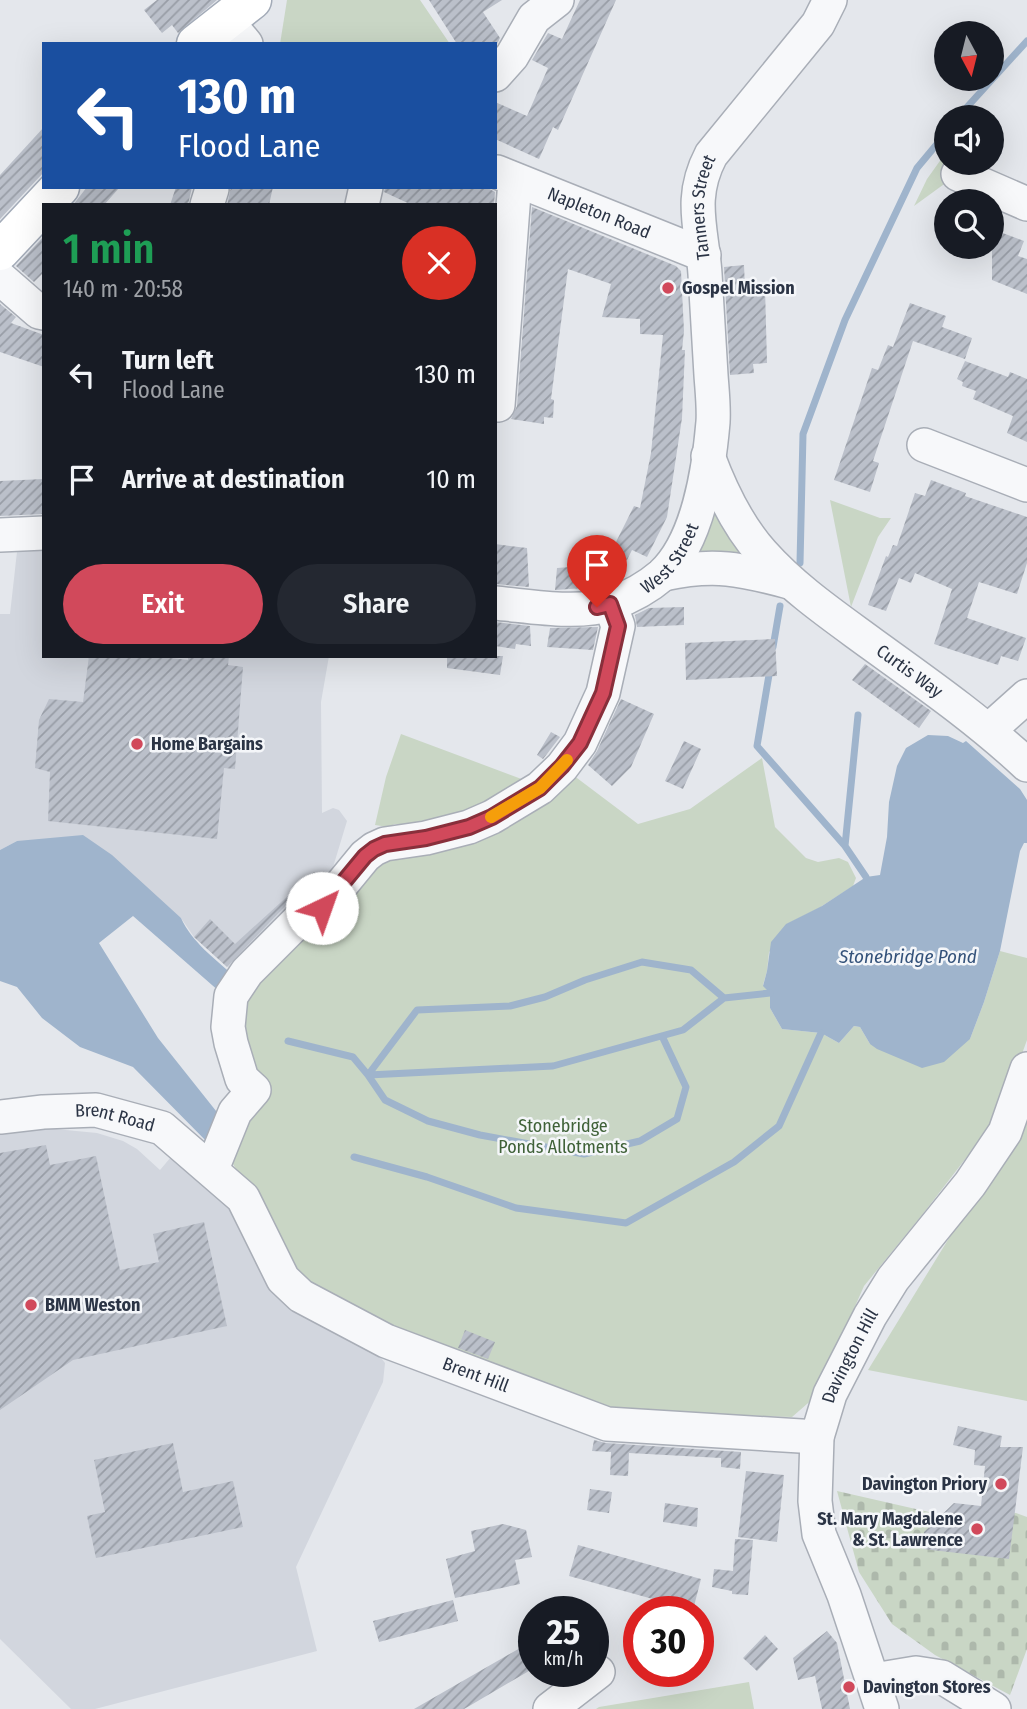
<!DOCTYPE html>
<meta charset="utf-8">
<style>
:root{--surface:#171b24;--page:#242831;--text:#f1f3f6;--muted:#9ea1a6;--accent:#d1495b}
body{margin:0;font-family:"Fira Sans Condensed",sans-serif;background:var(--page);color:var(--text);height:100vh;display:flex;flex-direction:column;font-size:26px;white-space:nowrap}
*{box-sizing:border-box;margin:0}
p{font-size:23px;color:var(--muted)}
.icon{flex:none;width:38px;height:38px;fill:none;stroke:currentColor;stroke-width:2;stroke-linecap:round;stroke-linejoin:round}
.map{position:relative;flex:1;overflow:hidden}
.sheet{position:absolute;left:42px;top:203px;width:455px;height:455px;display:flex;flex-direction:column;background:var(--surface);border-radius:0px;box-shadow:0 7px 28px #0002}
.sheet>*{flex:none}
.banner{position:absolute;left:42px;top:42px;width:455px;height:147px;border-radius:0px;box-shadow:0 7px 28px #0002;background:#1a4fa0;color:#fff;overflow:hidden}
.needle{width:46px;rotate:173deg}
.tools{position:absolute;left:934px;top:21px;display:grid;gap:14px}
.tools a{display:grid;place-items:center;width:70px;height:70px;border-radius:50%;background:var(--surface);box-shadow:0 7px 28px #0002;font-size:35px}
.speed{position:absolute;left:518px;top:1596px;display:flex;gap:14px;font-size:35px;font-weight:700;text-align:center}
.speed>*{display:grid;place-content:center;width:91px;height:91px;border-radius:50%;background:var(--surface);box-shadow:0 7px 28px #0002;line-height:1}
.speed small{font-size:18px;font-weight:400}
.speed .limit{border:10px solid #d22;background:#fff;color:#111}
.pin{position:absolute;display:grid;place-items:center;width:60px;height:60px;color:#fff;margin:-72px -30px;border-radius:50% 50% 50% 0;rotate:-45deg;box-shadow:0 0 7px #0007}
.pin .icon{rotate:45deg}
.me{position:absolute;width:77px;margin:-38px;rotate:42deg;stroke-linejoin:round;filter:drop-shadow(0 0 5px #0008)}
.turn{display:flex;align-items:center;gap:24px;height:147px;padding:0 21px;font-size:32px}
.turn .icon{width:91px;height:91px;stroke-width:2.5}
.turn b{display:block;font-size:49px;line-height:60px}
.round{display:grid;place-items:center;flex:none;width:74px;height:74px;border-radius:37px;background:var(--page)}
.headline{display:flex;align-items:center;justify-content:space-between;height:119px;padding:0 21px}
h1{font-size:42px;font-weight:600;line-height:52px;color:#1e9e55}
.primary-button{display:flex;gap:14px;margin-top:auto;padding:14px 21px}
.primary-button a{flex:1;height:80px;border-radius:42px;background:var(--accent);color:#fff;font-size:28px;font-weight:600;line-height:80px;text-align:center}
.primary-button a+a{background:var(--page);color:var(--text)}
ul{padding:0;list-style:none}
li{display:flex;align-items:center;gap:21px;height:105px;padding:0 21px}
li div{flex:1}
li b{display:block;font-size:26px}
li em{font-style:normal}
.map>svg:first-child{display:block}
.built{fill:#d2d6de}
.green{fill:#c9d6c5}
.cemetery{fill:url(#cemetery-stones)}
.water{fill:#9fb4cc}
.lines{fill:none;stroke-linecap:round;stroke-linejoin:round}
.stream{stroke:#9fb4cc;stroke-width:7}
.building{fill:url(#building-hatch)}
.minor-casing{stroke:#a9aeb7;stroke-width:36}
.major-casing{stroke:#a3abb8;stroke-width:41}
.minor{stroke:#f7f8fa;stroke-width:33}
.major{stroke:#fff;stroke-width:38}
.route-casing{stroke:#882f3b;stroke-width:18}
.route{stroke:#d1495b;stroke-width:12}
.slow{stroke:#f59e0b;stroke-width:12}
.poi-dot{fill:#d1495b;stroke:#f4f6f9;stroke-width:2.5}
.labels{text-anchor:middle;stroke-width:5;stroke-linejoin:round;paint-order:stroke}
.street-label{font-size:18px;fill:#2b3445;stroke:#f4f6f9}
.poi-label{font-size:18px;font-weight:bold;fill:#2b3445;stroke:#f4f6f9;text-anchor:start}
.park-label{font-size:18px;fill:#3f6138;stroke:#f4f6f9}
.water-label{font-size:19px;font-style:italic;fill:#34527a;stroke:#f4f6f9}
</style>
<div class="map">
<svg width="1027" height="1709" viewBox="0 0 1027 1709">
<defs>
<pattern id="cemetery-stones" width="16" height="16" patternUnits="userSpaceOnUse" patternTransform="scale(1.75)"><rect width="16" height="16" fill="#c9d6c5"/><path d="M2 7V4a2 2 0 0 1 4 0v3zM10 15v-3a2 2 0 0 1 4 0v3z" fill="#adb8ab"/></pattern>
<pattern id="building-hatch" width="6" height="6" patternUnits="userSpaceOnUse" patternTransform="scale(1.75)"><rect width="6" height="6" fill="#bbc0ca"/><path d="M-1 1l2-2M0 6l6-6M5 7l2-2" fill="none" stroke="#989da6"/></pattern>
</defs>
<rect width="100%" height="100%" fill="#e4e7ec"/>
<!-- built -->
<path class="built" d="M 18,543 L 44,545 L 44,656 L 329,656 L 321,702 L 322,813 L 333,808 L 339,810 L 347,821 L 327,887 L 235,973 L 194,937 L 181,918 L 17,841 L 0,850 L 0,614 L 10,614 Z
M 45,1128 L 97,1133 L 123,1141 L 137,1149 L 160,1170 L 171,1157 L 231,1203 L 251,1235 L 279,1299 L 371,1345 L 385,1363 L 383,1382 L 296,1567 L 317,1651 L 95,1709 L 71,1709 L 0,1639 L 0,1131 Z"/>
<!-- green -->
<path class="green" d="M 287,0 L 420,0 L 450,44 L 280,44 Z
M 947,151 L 947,163 L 958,174 L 914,206 L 927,179 Z
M 709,495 L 755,561 L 691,557 Z
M 830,500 L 880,518 L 891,518 L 878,537 L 851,607 Z
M 401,734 L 535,784 L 486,810 L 420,828 L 395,824 L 388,827 L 375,825 L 386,777 Z
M 762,758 L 775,827 L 806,858 L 818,862 L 839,858 L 848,862 L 856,878 L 853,886 L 822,906 L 769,952 L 767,971 L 763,985 L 770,993 L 770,1008 L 782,1029 L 821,1033 L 839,1043 L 854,1026 L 860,1027 L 870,1044 L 970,1039 L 984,1002 L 1000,951 L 1027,958 L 1027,1040 L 1000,1114 L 922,1215 L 864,1286 L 815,1397 L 792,1417 L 602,1411 L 386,1326 L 298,1280 L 228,1155 L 245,1062 L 237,988 L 306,930 L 315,928 L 331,906 L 376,862 L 569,772 L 638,824 L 690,809 Z
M 1027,1102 L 1027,1401 L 868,1370 L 1013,1134 Z
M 749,1682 L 754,1709 L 596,1709 L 599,1707 Z"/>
<!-- cemetery -->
<path class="cemetery" d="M 837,1491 L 942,1515 L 997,1511 L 1016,1513 L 1027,1517 L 1027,1649 L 1010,1695 L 935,1655 L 892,1624 L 859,1572 Z"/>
<!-- water -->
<path class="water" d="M 928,735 L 948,736 L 963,743 L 966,741 L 1020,789 L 1027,800 L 1027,843 L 1024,843 L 1020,851 L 1000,951 L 984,1002 L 970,1039 L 944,1062 L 922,1068 L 877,1049 L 870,1044 L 860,1027 L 854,1026 L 839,1043 L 821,1033 L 782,1029 L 770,1008 L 770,993 L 763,986 L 767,971 L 771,942 L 786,924 L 822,906 L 866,877 L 880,875 L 887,837 L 889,802 L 897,766 L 906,748 Z
M 83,835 L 112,855 L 181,918 C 192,942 214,958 233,975 L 220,992 L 133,916 L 99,943 L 158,1038 L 224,1121 L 213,1148 L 133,1067 L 80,1047 L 42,1018 L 17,987 L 0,981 L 0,850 L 17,841 Z"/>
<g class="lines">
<!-- stream -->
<path class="stream" d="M 958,117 L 1027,41
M 800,563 L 803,434 L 845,320 L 917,168 L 947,132
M 773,647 L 780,606
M 770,669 L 757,746 L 845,846
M 858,715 L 845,846 L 866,877
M 662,1036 L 686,1087 L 677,1119 L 640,1141 L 584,1154 L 480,1135 L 428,1121 L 385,1100 L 368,1075 L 417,1010 L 510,1006 L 545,997 L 585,980 L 642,962 L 691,970 L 724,998
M 288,1041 L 353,1057 L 368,1075 L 553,1066 L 683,1030 L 724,998 L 770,993
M 354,1157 L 427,1177 L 516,1208 L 626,1223 L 734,1162 L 779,1126 L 821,1033"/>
</g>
<!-- building -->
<path class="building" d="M 157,0 L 217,0 L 178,33 L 172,25 L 162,33 L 144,10 Z
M 429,0 L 502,0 L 483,12 L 500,38 L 497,44 L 457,44 Z
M 580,0 L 616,0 L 558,130 L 553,127 L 539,159 L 495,139 L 495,102 L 527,116 L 548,68 L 532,60 L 548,33 L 562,39 Z
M 44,127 L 44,172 L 0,219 L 0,175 Z
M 87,187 L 120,187 L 104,205 L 73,205 Z
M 176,187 L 192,187 L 188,205 L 170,205 Z
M 231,187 L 273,187 L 269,205 L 227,205 Z
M 385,187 L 486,187 L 495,192 L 494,205 L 412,205 L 384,192 Z
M 532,207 L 676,266 L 681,271 L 684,331 L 682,350 L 685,350 L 682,418 L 667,517 L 647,557 L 632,550 L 627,560 L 611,552 L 634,506 L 640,508 L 651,453 L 663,335 L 640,334 L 640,319 L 602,317 L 611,284 L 568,269 L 551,399 L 554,400 L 553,418 L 544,417 L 544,424 L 511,419 L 517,406 Z
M 992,229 L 1024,241 L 1018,256 L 1027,259 L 1027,294 L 992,280 Z
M 44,236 L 44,272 L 34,282 L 16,266 Z
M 744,265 L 745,288 L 765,287 L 767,363 L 753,364 L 754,373 L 730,375 L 724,267 Z
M 910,303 L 946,316 L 942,327 L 972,338 L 965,359 L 913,341 L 873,461 L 879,463 L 870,492 L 834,480 L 872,368 L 878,370 L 888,345 L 893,347 Z
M 0,304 L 16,317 L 11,323 L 44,335 L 44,367 L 0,352 Z
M 965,361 L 1008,377 L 1010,372 L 1027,379 L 1027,442 L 1007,433 L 1013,416 L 973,399 L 976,391 L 962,386 L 963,382 L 957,379 Z
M 44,479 L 44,514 L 0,516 L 0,481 Z
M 931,480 L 966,493 L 965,496 L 1027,517 L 1027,563 L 1017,594 L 979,582 L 967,618 L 1026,638 L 1018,661 L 1001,656 L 998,665 L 934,644 L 952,589 L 915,573 L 911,583 L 899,578 L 886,611 L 868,605 L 886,556 L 888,557 L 893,545 L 897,546 L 915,493 L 925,496 Z
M 495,544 L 527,548 L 529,587 L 495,584 Z
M 597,565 L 599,587 L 555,590 L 557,568 Z
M 684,607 L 684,625 L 637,627 L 635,615 L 649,608 Z
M 495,622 L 530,626 L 531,646 L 516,644 L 515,649 L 495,646 Z
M 598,627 L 593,650 L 547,647 L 550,628 Z
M 775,639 L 777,676 L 686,680 L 685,643 Z
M 89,656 L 153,656 L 188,660 L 188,656 L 229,656 L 228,665 L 243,667 L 235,769 L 224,768 L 217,839 L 48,821 L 50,772 L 35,768 L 39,720 L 49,699 L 83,702 Z
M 447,656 L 503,656 L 500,675 L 447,668 Z
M 865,664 L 931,711 L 919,728 L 852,680 Z
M 621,699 L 654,714 L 631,767 L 612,786 L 588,765 L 597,751 Z
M 551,732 L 560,737 L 543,759 L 537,755 Z
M 684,741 L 701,749 L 683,789 L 665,781 Z
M 314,872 L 321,879 L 314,888 L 289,902 L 227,967 L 194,937 L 210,919 L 235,944 Z
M 46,1145 L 50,1165 L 96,1156 L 120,1270 L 159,1262 L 153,1234 L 204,1222 L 227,1326 L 73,1360 L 0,1410 L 0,1153 Z
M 465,1330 L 495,1342 L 488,1359 L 458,1348 Z
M 958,1426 L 1002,1436 L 1000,1447 L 1023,1447 L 1009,1559 L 923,1549 L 924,1532 L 954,1503 L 981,1506 L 985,1466 L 974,1465 L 975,1450 L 953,1445 Z
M 594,1440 L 606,1443 L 741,1452 L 740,1469 L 721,1467 L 721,1458 L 629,1453 L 628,1476 L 610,1475 L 611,1452 L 592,1451 Z
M 173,1443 L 183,1492 L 233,1481 L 243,1527 L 96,1558 L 87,1516 L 105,1512 L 94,1460 Z
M 746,1471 L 784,1475 L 777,1542 L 738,1537 Z
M 590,1489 L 612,1492 L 609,1513 L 587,1510 Z
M 665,1503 L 698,1508 L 697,1527 L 663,1522 Z
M 503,1524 L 526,1530 L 532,1557 L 515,1560 L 520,1584 L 455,1598 L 446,1559 L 475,1551 L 471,1531 Z
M 735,1539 L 753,1540 L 748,1595 L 732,1594 L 732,1591 L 712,1587 L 714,1569 L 733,1571 Z
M 578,1545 L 701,1579 L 693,1610 L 569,1576 Z
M 453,1600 L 458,1621 L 379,1642 L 373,1621 Z
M 827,1631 L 837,1643 L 850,1709 L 822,1709 L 815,1676 L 798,1680 L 793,1658 Z
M 765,1635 L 778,1649 L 757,1671 L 743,1658 Z
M 534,1640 L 534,1668 L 471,1705 L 464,1709 L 414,1709 Z"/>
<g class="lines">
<!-- minor casing -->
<g class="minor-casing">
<g id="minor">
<path d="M 225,19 L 246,44"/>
<path d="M 495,75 L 512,56 L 534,18 L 557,0"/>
<path id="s1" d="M 497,172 L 704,255"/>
<path d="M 958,174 L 1027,204"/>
<path d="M 207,205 L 212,189"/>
<path d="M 362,205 L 366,187"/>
<path d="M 0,278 L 39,312 L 44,313"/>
<path d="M 495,404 L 498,405 L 515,180"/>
<path d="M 924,445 L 1027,485"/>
<path id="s2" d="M 708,456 C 721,491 737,525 762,553 C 794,589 834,616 872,644 C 926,683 979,720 1027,765"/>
<path d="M 0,535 L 44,533"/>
<path d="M 664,574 C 714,563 741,569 789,582"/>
<path id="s3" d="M 495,603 C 530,606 578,615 611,604 C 630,597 647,588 662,575 C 698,542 709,469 713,422 C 714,407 712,390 711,375 C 709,341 707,307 705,274 C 702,228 688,199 711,155 L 818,24 L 830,0"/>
<path d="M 989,730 L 1027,696"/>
<path id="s4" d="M 0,1117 L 43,1112 L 96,1110 L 162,1128 L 243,1198 L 283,1279 L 301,1296 L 386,1341 L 607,1424 L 817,1437"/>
<path d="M 212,1169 L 235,1112 L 254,1090 L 242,1079 L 231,1043 L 228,1027 L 231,996 L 247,972 L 303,916 C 312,909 321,908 328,901 L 365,856 L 374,849 L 385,844 L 426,838 L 469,827 L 492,817 L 540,788 L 562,767 L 580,743 L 603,693 L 618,626 L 610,604"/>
<path d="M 874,1680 L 916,1673 L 942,1677 L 994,1709"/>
<path d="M 550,1709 L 598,1672"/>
<path id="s5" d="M 882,1709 L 844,1595 L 819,1534 L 815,1501 L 817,1437 L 830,1394 L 870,1316 L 893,1279 L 970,1184 L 1005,1132 L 1027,1069"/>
</g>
</g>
<!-- major casing -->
<g class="major-casing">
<path id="major" d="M 196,44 L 252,0
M 0,251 L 60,187"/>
</g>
<!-- minor -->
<use href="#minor" class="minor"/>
<!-- major -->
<use href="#major" class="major"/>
</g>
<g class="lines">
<!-- route casing -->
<g class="route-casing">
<path id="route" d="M 322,908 L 365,856 L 374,849 L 385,844 L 426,838 L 469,827 L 492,817 L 540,788 L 562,766 L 580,743 L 603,693 L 618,626 L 610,604 L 597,607"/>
</g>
<!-- route -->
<use href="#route" class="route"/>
<!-- slow -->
<path class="slow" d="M 491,817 L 540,788 L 567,760"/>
</g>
<!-- markers -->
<g class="poi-dot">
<circle cx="668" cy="288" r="7"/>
<circle cx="137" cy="744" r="7"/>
<circle cx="31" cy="1305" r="7"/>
<circle cx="1001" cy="1484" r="7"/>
<circle cx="977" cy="1529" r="7"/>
<circle cx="849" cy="1687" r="7"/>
</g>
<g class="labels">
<!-- street labels -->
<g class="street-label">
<text dy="6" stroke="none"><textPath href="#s3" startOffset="556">Tanners Street</textPath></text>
<text dy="6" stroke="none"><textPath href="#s1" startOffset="110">Napleton Road</textPath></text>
<text dy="6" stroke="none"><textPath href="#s3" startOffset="194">West Street</textPath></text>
<text dy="6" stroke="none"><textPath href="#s2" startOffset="301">Curtis Way</textPath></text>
<text dy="6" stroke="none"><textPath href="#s4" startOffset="116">Brent Road</textPath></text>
<text dy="6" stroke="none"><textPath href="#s5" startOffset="371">Davington Hill</textPath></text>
<text dy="6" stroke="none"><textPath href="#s4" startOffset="579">Brent Hill</textPath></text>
</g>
<!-- poi labels -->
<g class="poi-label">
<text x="682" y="294">Gospel Mission</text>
<text x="151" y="750">Home Bargains</text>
<text x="45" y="1311">BMM Weston</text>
<text x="987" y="1490" text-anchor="end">Davington Priory</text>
<text x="963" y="1525" text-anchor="end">St. Mary Magdalene<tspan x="963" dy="21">&amp; St. Lawrence</tspan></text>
<text x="863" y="1693">Davington Stores</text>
</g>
<!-- park labels -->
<g class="park-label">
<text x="563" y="1132">Stonebridge<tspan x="563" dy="21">Ponds Allotments</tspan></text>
</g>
<!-- water labels -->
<g class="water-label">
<text x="908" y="963">Stonebridge Pond</text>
</g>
</g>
</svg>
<div class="tools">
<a><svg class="needle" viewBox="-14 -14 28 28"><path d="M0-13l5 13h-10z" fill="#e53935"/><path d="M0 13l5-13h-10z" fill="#9ea1a6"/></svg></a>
<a><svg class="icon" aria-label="sound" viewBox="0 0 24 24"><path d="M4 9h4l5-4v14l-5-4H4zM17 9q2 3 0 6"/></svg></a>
<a><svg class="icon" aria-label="search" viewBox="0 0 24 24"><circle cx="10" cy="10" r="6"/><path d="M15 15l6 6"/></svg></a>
</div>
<div class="speed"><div>25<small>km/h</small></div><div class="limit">30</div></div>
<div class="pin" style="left:597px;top:607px;background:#d93025"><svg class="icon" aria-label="arrive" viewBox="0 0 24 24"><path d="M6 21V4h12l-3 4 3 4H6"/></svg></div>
<svg class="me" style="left:322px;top:908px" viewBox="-20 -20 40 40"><circle r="19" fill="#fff"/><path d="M0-13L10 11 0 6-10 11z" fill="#d1495b"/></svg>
<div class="banner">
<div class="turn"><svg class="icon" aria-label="left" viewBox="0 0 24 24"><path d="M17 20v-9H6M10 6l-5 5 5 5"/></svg><div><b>130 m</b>Flood Lane</div></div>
</div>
<section class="sheet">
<div class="headline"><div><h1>1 min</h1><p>140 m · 20:58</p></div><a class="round" style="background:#d93025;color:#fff"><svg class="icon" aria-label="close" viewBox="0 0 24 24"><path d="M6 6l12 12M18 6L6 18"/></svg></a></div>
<ul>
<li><svg class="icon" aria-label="left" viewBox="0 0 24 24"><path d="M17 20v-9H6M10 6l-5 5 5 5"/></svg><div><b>Turn left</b><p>Flood Lane</p></div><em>130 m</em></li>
<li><svg class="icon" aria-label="arrive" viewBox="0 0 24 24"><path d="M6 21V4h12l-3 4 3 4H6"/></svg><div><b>Arrive at destination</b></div><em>10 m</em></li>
</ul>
<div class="primary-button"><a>Exit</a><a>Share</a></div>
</section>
</div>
